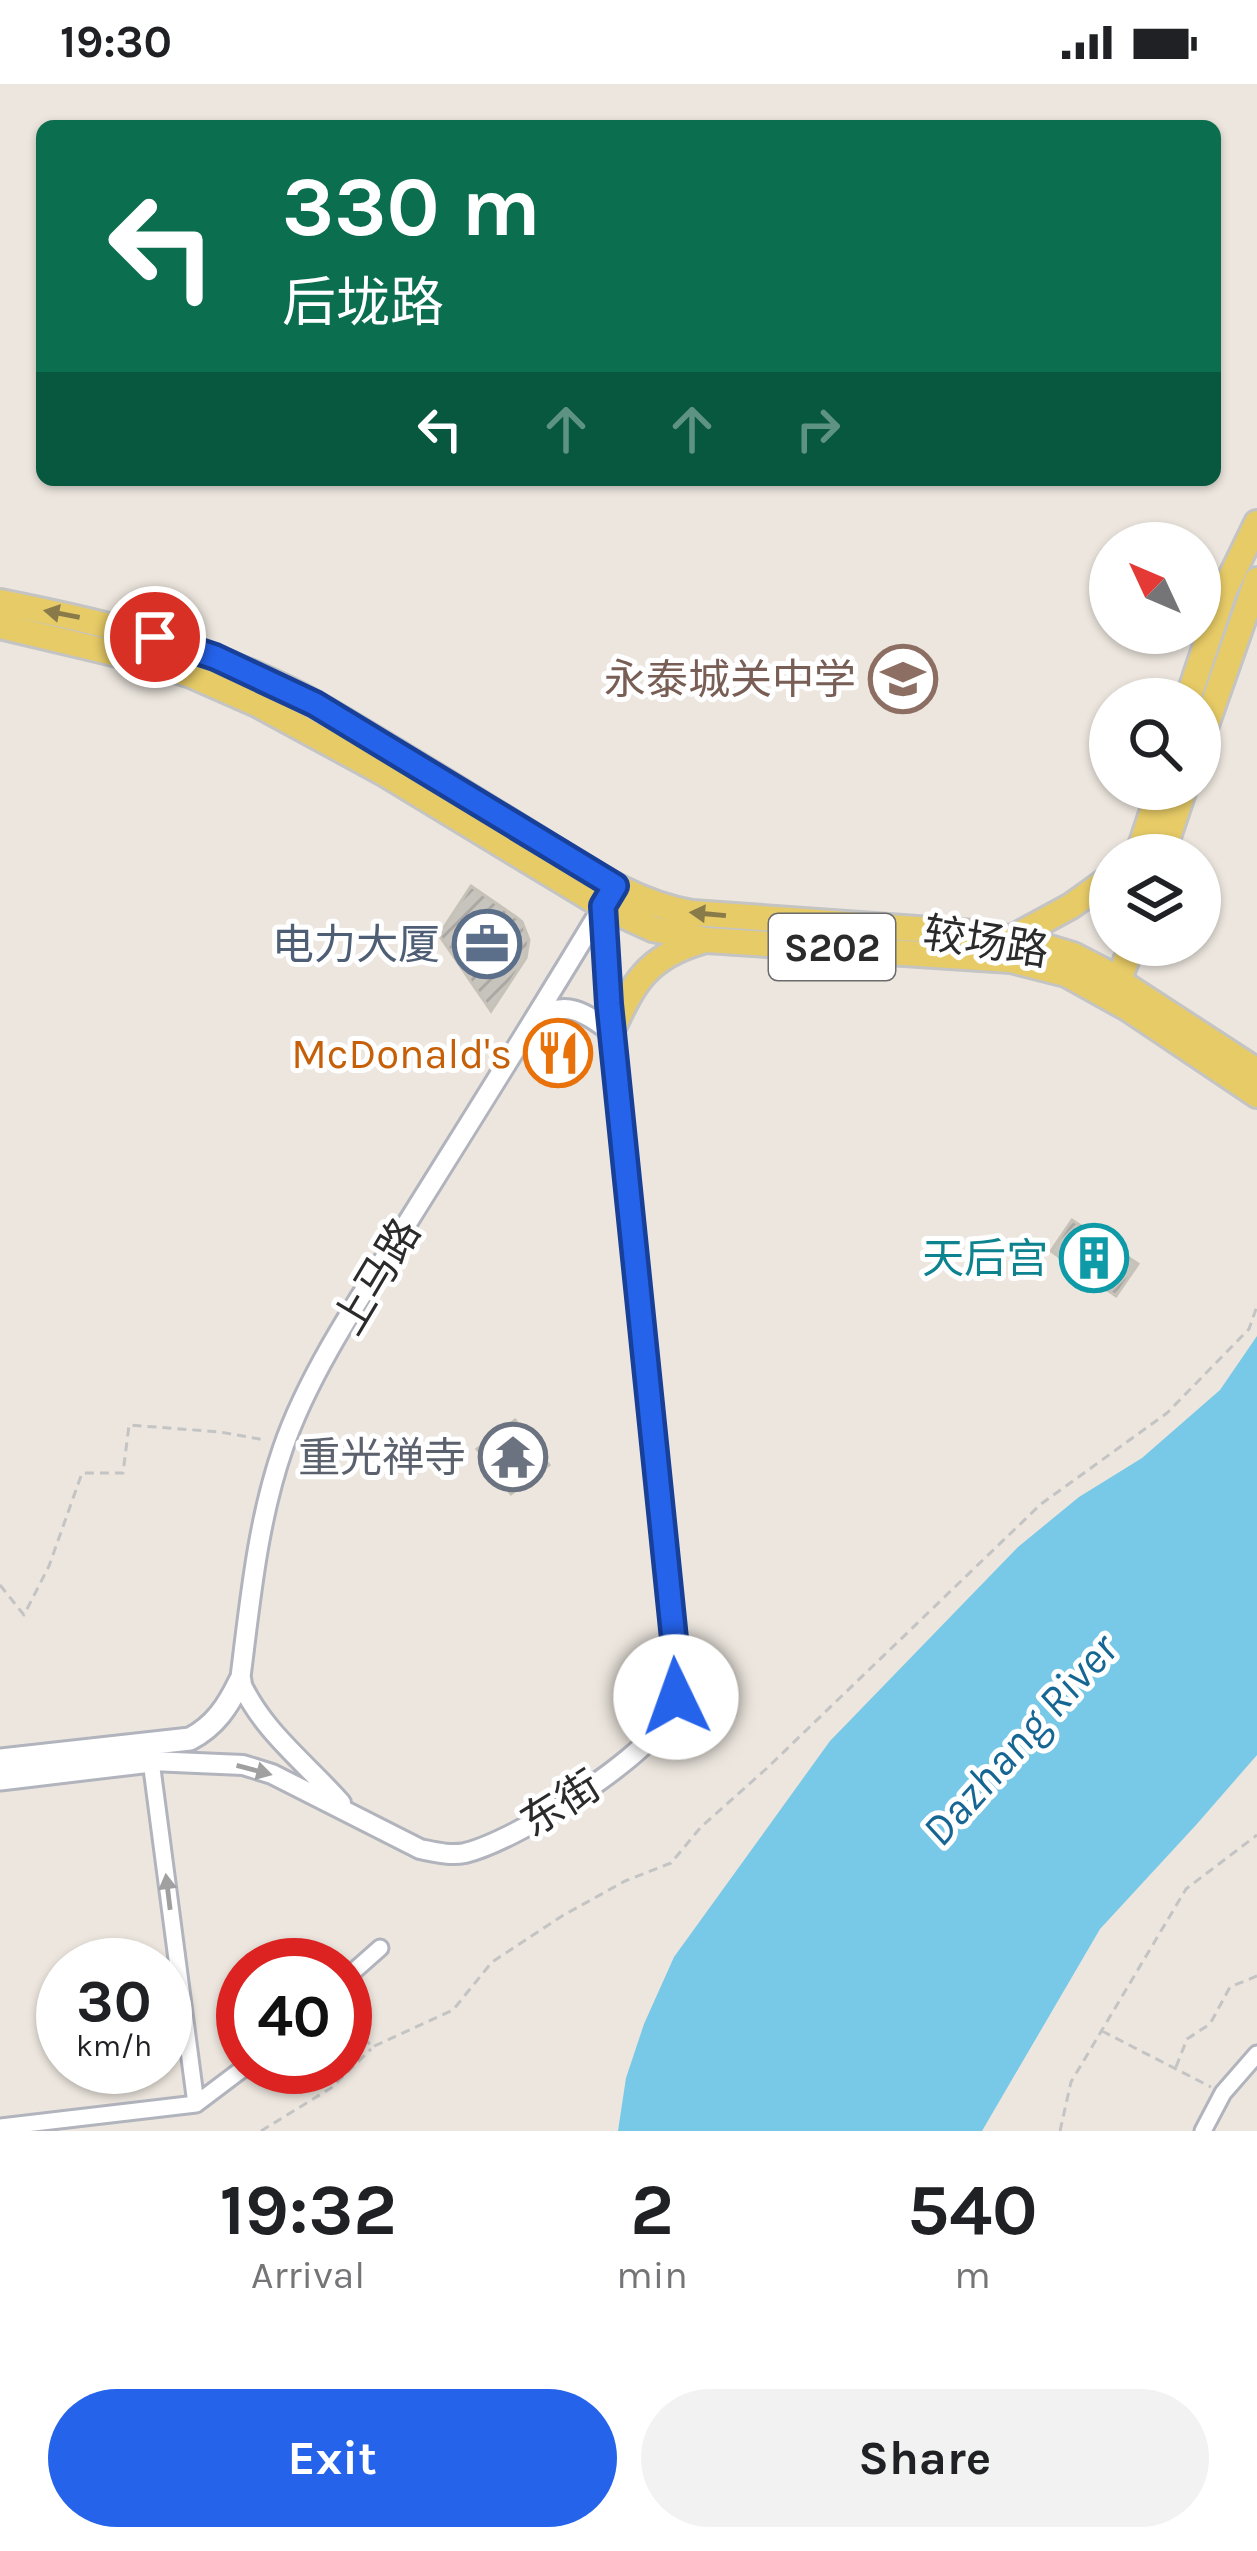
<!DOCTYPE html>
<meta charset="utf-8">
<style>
:root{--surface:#fff;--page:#f2f2f2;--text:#202124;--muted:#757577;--accent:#2563eb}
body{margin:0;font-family:Karla,"Noto Sans SC",sans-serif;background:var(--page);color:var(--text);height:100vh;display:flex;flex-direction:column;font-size:45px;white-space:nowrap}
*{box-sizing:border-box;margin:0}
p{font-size:39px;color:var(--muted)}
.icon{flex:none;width:66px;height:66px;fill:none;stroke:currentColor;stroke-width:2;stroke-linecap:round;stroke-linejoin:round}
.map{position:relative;height:2047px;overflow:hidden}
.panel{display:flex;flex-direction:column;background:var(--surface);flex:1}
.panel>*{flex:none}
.hud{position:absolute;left:36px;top:36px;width:1185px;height:366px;border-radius:18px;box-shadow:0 3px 9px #0004;background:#0b6e4f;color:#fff;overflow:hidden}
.needle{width:78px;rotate:314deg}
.fabs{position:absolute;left:1089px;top:438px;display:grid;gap:24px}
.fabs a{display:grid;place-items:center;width:132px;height:132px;border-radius:50%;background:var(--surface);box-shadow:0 3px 9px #0004;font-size:60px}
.speed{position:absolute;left:36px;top:1854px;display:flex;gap:24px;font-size:60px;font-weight:700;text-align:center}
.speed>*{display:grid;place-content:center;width:156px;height:156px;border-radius:50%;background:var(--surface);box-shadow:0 3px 9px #0004;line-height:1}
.speed small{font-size:30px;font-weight:400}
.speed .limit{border:18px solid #d22;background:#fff;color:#111}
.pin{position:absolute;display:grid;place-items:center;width:102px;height:102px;color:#fff;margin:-51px;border:6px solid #fff;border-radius:50%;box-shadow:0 3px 12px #0007}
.me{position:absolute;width:132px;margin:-66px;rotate:357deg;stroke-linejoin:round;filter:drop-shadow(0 0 9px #0008)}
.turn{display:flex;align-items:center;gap:42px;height:252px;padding:0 48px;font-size:54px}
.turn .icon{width:156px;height:156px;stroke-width:2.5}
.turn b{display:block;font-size:84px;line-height:102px}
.lanes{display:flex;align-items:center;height:114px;padding:0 48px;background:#0003;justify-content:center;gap:60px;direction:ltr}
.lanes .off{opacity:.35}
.eta{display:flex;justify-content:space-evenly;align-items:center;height:204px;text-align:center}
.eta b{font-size:72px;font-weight:700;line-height:84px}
.primary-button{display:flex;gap:24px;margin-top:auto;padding:24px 48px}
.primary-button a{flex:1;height:138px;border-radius:72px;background:var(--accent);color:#fff;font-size:48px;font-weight:700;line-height:138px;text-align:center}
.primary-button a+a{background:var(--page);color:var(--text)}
.status{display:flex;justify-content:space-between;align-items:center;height:84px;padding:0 60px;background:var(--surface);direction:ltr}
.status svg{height:33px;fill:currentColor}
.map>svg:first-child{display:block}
.water{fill:#78c8e7}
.building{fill:url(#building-hatch);stroke:#c7c2b8;stroke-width:3}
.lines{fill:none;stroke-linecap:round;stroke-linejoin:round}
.minor-casing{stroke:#b1b4bd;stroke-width:21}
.tertiary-casing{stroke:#b1b4bd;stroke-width:24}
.secondary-casing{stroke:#b1b4bd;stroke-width:27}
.primary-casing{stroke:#c4c4c4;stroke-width:30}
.path{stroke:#c4c4c4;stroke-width:3;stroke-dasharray:9 6;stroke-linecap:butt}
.minor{stroke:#fff;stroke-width:15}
.tertiary{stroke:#fff;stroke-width:18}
.secondary{stroke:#fff;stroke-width:21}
.primary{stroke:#e7cb67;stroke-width:24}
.oneway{fill:#897b49}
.oneway2{fill:#a0a0a0}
.route-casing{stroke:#184099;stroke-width:30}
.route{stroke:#2563eb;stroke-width:21}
.labels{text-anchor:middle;stroke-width:10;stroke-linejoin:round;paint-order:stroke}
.shield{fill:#fff;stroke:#6b6b6b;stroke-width:3}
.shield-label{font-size:39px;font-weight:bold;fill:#2b2b2b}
.education-label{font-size:42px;fill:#785e54;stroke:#fff;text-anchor:end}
.street-label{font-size:42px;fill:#2b2b2b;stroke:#fff}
.service-label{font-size:42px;fill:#4e5e75;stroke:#fff;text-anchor:end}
.food-label{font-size:42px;fill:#c56008;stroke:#fff;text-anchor:end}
.culture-label{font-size:42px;fill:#0d838f;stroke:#fff;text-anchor:end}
.worship-label{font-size:42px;fill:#5b616d;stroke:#fff;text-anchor:end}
.water-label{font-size:45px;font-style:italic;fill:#166693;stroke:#fff}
</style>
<div class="status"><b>19:30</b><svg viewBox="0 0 49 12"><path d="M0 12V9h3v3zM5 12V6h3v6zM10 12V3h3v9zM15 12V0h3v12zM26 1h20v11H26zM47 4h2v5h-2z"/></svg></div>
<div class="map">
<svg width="1257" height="2047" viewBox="0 0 1257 2047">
<defs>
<pattern id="building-hatch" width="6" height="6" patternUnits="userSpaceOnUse" patternTransform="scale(3)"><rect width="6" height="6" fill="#c7c3bd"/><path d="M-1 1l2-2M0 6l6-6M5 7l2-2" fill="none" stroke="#aba8a3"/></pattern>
</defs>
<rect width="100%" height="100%" fill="#ece6de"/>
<!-- water -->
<path class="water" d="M 1257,1252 L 1257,1671 L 1196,1741 L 1100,1845 L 982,2047 L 618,2047 L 626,1994 L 644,1940 L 674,1873 L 830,1657 L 1018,1463 L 1079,1413 L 1142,1374 L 1220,1306 Z"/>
<!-- building -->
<path class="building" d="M 471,802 L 516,833 L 522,838 L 529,856 L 526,874 L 491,927 L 439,851 Z
M 1072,1136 L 1138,1180 L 1116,1212 L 1051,1167 Z
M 515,1336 L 549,1381 L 511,1410 L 477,1365 Z"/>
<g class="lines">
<!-- minor casing -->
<g class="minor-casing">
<path id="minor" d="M 345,1895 L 380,1864
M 196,2020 L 245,1983
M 0,2043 L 196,2020 L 151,1677
M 1203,2047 L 1223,2009 L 1257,1970"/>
</g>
<!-- tertiary casing -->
<g class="tertiary-casing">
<path id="tertiary" d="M 537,934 C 567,915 585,929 611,948
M 151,1677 L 243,1681 L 272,1690 L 420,1765 C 435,1768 450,1772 465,1769 C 515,1757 637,1680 665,1637 C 676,1620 677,1604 677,1584 L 611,948 L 603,822
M 341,1719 C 306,1679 262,1647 240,1597 C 250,1519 257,1439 283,1364 C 309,1288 363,1209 406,1141 C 472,1035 539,929 603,822"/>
</g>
<!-- secondary casing -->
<g class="secondary-casing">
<path id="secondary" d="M 0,1676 L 190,1655 C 215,1642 228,1622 240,1597
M 0,1695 L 151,1677"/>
</g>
<!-- primary casing -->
<g class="primary-casing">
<path id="primary" d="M 0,518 C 111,540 220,566 319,622 C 390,663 460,707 530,750 C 582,782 631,819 692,829 L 988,850 L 1040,861 L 1073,871 L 1102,886 L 1257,987
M 0,542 L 147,577 L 191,591 L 257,620 L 382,688 L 603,822 L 653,845 L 707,856 L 1011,876 L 1066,890 L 1129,925 L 1257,1011
M 1188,615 L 1224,507 L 1257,439
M 1200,658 L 1257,496
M 1138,771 L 1160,705
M 1162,771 L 1184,705
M 1012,854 L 1071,822 L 1110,794
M 1115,906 L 1132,861
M 611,948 C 634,898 647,873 702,857"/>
</g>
<!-- path -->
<path class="path" d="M 0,1501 L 24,1531 L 49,1482 L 82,1389 L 123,1389 L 129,1341 L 220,1348 L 265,1356
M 345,1930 L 372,1963 L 453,1926 L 492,1878 L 562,1832 L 625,1797 L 671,1779 L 701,1743 L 766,1685 L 1041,1420 L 1167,1329 L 1249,1245 L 1257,1222
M 1102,1947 L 1211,2003
M 1176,1983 L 1187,1955 L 1210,1940 L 1230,1903 L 1257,1892
M 261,2047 L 331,2004 L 371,1965
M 1060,2047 L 1071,1998 L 1186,1805 L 1257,1751"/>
<!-- minor -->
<use href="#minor" class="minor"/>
<!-- tertiary -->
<use href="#tertiary" class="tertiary"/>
<!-- secondary -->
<use href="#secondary" class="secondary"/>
<!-- primary -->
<use href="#primary" class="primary"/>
</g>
<!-- one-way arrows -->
<defs><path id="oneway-solid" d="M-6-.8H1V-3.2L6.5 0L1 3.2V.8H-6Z" transform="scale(3)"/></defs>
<g class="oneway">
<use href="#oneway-solid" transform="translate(62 530) rotate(-169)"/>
<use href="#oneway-solid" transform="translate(708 830) rotate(-175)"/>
</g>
<g class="oneway2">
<use href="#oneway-solid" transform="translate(254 1686) rotate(15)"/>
<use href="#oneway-solid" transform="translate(168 1808) rotate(-97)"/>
</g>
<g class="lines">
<!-- route casing -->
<g class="route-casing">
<path id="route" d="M 155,553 L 215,573 L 315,620 L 615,802 L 603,822 L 609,920 L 677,1584 L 676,1613"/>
</g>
<!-- route -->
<use href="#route" class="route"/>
</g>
<!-- icons -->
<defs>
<g id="school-ring" transform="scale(3.45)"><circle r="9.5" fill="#fff" stroke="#8d6e63" stroke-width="1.5"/><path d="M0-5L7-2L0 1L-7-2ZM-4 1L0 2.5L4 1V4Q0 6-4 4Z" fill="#8d6e63"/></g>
<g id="office-ring" transform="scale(3.45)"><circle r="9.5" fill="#fff" stroke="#5c6f8a" stroke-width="1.5"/><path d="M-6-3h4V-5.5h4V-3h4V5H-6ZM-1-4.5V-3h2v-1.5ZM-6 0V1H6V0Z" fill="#5c6f8a"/></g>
<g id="restaurant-ring" transform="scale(3.45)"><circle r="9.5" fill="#fff" stroke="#e8710a" stroke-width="1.5"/><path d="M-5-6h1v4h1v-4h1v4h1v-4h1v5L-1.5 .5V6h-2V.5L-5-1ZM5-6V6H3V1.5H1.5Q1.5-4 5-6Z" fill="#e8710a"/></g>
<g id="building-ring" transform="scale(3.45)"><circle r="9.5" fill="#fff" stroke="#0f9aa8" stroke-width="1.5"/><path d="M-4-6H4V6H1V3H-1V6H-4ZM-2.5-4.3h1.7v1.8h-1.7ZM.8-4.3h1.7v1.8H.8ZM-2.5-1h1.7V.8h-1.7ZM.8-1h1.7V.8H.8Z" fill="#0f9aa8"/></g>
<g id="temple-ring" transform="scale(3.45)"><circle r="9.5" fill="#fff" stroke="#6b7280" stroke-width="1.5"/><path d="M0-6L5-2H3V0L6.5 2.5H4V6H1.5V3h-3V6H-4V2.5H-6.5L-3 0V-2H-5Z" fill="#6b7280"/></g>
</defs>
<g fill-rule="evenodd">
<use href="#school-ring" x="903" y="595"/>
<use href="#office-ring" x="487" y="860"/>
<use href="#restaurant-ring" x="558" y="969"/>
<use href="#building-ring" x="1094" y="1174"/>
<use href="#temple-ring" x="513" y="1373"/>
</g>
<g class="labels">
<!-- shield labels -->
<rect class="shield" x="769" y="830" width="126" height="66" rx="9"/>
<g class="shield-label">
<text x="832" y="877">S202</text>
</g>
<!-- education labels -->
<g class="education-label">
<text x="856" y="610">永泰城关中学</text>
</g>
<!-- street labels -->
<g class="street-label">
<text transform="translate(986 857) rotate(9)" y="15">较场路</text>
<text transform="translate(376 1192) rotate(-59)" y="15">上马路</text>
<text transform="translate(560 1719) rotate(-32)" y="15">东街</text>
</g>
<!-- service labels -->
<g class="service-label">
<text x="440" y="875">电力大厦</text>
</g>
<!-- food labels -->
<g class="food-label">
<text x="512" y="984">McDonald's</text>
</g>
<!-- culture labels -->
<g class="culture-label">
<text x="1048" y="1189">天后宫</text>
</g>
<!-- worship labels -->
<g class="worship-label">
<text x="466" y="1388">重光禅寺</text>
</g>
<!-- water labels -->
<g class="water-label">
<text transform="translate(1019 1655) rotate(-48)" y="16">Dazhang River</text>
</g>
</g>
</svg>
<div class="fabs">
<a><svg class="needle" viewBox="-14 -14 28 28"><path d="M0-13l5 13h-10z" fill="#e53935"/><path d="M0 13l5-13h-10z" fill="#757577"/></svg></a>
<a><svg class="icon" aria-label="search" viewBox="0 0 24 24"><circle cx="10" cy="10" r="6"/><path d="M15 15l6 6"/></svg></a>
<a><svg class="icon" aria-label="layers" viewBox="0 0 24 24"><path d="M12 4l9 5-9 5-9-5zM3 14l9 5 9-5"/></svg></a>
</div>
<div class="speed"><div>30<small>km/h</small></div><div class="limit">40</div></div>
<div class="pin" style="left:155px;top:553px;background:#d93025"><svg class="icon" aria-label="arrive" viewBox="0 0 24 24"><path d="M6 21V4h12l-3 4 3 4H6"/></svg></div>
<svg class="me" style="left:676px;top:1613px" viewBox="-20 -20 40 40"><circle r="19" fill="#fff"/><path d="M0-13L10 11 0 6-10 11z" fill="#2563eb"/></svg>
<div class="hud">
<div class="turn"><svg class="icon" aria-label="left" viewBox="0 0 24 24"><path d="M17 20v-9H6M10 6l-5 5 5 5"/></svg><div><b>330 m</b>后垅路</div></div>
<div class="lanes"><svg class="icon" aria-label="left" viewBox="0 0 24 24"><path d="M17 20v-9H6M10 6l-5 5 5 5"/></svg><svg class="icon off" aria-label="ahead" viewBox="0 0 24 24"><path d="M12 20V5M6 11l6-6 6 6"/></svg><svg class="icon off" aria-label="ahead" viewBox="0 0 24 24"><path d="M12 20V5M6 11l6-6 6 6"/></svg><svg class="icon off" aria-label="right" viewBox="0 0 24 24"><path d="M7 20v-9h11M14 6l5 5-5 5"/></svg></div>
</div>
</div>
<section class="panel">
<div class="eta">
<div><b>19:32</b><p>Arrival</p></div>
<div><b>2</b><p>min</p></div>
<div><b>540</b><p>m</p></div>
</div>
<div class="primary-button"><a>Exit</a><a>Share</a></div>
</section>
